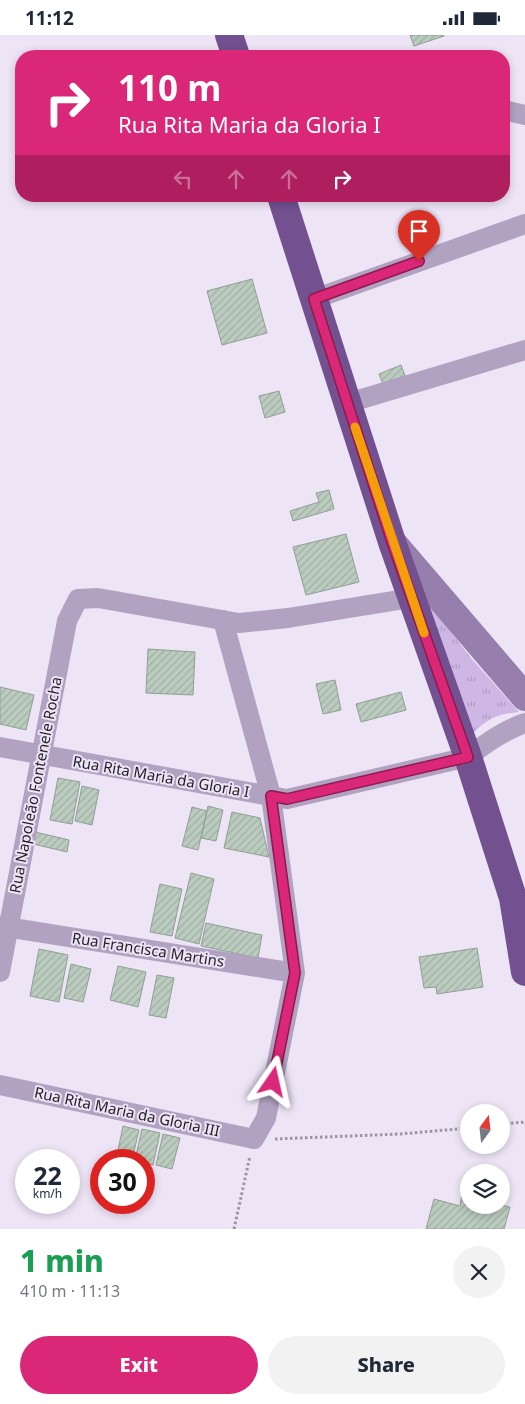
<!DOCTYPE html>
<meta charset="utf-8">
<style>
:root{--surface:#fff;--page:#f2f2f3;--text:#1f2937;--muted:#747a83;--accent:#db2777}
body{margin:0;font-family:"Noto Sans",sans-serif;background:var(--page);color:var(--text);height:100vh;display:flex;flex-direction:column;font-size:19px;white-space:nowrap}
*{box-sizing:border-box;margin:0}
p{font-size:16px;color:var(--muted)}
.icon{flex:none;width:28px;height:28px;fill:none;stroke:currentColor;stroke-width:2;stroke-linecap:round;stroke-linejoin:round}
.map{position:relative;height:1194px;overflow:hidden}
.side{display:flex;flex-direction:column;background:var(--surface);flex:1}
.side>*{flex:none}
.banner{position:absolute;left:15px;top:15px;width:495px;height:152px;border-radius:20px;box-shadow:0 2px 8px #0003;background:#db2777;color:#fff;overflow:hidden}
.needle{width:32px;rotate:15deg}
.tools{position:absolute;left:460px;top:1069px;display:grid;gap:10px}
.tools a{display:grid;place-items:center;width:50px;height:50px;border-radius:50%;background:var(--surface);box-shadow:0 2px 8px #0003;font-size:25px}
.speed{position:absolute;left:15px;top:1114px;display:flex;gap:10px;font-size:25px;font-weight:700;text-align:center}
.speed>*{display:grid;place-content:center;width:65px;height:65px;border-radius:50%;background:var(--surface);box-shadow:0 2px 8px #0003;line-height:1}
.speed small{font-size:12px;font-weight:400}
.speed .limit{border:8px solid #d22;background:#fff;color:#111}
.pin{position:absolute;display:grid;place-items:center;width:42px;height:42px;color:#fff;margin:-51px -21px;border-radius:50% 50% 50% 0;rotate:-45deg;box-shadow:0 0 5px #0007}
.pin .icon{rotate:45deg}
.me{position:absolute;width:55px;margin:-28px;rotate:11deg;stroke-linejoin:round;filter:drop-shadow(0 0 4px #0008)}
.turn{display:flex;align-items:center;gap:18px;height:105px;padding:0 20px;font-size:22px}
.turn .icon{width:65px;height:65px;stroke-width:2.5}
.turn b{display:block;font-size:35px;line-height:42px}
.lanes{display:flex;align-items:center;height:48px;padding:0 20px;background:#0003;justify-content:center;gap:25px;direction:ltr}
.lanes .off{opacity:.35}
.round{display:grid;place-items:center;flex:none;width:52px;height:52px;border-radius:26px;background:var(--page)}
.headline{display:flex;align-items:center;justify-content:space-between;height:85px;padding:0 20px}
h1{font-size:30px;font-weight:800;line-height:38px;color:#1e9e55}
.action{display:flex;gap:10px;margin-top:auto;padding:10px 20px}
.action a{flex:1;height:58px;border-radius:30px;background:var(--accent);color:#fff;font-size:20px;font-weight:800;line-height:58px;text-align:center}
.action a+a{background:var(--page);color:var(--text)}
.status{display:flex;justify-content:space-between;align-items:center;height:35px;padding:0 25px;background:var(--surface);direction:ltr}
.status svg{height:14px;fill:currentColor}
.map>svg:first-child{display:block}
.park{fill:url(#park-tufts)}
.building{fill:url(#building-hatch);stroke:#8f9f93}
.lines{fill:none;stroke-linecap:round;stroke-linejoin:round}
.path{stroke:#9b94a1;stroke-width:3;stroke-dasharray:2.5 2.5;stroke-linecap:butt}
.street{stroke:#b1a2c1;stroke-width:20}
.secondary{stroke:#977fad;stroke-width:28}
.highway{stroke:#735090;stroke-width:28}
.route-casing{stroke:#8e194d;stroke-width:12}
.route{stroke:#db2777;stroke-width:9}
.slow{stroke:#f59e0b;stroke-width:9}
.labels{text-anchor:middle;stroke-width:4;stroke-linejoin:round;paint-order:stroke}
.street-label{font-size:15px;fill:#221e25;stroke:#ede4f6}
</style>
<div class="status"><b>11:12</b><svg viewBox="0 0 49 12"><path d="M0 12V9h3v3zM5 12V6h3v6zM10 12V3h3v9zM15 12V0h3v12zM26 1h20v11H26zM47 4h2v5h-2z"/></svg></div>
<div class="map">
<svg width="525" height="1194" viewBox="0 0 525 1194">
<defs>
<pattern id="park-tufts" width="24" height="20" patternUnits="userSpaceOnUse" patternTransform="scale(1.25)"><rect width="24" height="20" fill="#ceb7e4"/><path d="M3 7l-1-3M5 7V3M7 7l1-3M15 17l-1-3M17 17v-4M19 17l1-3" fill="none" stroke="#b19dc3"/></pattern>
<pattern id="building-hatch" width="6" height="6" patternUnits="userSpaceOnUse" patternTransform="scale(1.25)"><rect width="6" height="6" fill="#bbccbf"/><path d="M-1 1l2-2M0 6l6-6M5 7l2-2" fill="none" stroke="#a0afa4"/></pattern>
</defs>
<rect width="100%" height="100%" fill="#ede4f6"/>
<!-- park -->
<path class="park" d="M 428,567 L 471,623 L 519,677 C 498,679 489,683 473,698 L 423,569 Z"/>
<!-- building -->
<path class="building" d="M 410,0 L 444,0 L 444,1 L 414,11 Z
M 252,244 L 267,298 L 222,310 L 207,256 Z
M 401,330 L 406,343 L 384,352 L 379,339 Z
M 279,356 L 285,377 L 265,383 L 259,361 Z
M 329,455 L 334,474 L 293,486 L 290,476 L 319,467 L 316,458 Z
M 346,499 L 359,547 L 306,560 L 293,512 Z
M 148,614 L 195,617 L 193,660 L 146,658 Z
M 335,645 L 341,675 L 323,679 L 316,649 Z
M 0,652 L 34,660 L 26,695 L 0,689 Z
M 401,657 L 406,675 L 361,687 L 356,669 Z
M 58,743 L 80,747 L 72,789 L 50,785 Z
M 82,751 L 99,755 L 92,790 L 75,786 Z
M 208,771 L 223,775 L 216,806 L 201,803 Z
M 192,772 L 207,776 L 198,815 L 182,811 Z
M 232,777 L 260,783 L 269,822 L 224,813 Z
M 31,796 L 69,805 L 67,817 L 29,808 Z
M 191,838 L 214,844 L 199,909 L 175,903 Z
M 160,849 L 182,854 L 172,901 L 150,897 Z
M 206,888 L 262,900 L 258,923 L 201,911 Z
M 477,913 L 483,952 L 437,959 L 436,952 L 424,953 L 419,922 Z
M 39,914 L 68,920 L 59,967 L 30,961 Z
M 71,929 L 91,934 L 83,967 L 64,963 Z
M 118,931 L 146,937 L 138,972 L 110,965 Z
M 157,940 L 174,943 L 166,983 L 149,980 Z
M 123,1091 L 139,1095 L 132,1125 L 116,1125 Z
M 142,1094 L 160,1098 L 153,1130 L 144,1128 L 144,1125 L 135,1125 Z
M 163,1099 L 180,1103 L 172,1134 L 156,1130 Z
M 462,1159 L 469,1161 L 469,1170 L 501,1170 L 510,1172 L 504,1194 L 426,1194 L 434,1164 L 460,1171 Z"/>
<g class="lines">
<!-- path -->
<path class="path" d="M 501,1089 L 525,1087
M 275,1104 L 400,1099 L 469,1093
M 234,1194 L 250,1121"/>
<!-- street -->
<path class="street" d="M 504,75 L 525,80
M 314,264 L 525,189
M 348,368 L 525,315
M 0,712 L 287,764 L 468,722 C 486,708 503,696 525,688
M 0,891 L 295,938
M 0,937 L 67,586 L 78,564 L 98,563 L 239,588 L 288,583 L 411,563
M 0,1050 L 254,1104 L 266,1083 L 295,938 L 271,761 L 223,585"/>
<!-- secondary -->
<path class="secondary" d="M 393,508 L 525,662"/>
<!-- highway -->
<path class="highway" d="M 229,0 L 236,21
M 281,161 L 392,507 L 468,722 L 513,863 L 525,937"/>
</g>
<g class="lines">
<!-- route casing -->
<g class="route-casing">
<path id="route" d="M 273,1047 L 295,938 L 271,761 L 287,764 L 468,722 L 392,507 L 314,264 L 419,226"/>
</g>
<!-- route -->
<use href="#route" class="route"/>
<!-- slow -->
<path class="slow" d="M 355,392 L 424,598"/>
</g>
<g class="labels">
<!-- street labels -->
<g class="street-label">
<text transform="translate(161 742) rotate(10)" y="5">Rua Rita Maria da Gloria I</text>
<text transform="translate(36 750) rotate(-79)" y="5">Rua Napoleão Fontenele Rocha</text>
<text transform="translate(148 915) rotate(9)" y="5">Rua Francisca Martins</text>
<text transform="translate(127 1077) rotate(12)" y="5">Rua Rita Maria da Gloria III</text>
</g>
</g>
</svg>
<div class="tools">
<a><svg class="needle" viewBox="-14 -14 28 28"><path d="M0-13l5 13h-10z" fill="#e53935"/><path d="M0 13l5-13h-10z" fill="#747a83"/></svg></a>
<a><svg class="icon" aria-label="layers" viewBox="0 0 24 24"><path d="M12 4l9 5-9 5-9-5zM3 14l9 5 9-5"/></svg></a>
</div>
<div class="speed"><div>22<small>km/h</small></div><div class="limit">30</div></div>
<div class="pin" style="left:419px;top:226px;background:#d93025"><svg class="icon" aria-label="arrive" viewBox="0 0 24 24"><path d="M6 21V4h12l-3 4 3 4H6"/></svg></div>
<svg class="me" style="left:273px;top:1047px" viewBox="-20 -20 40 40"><path d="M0-17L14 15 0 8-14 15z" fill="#db2777" stroke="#fff" stroke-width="4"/></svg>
<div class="banner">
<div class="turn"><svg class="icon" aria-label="right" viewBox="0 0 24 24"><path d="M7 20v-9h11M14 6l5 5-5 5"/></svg><div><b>110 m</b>Rua Rita Maria da Gloria I</div></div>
<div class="lanes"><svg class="icon off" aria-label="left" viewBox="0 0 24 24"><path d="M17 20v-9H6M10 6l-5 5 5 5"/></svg><svg class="icon off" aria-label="ahead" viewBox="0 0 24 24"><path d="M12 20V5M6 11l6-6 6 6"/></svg><svg class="icon off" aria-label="ahead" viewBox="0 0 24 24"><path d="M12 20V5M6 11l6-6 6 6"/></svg><svg class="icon" aria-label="right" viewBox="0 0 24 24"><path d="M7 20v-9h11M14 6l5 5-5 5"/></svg></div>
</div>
</div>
<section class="side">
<div class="headline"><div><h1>1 min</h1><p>410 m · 11:13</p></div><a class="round"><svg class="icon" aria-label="close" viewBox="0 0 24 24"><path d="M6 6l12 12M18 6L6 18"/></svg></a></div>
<div class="action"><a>Exit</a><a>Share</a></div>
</section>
